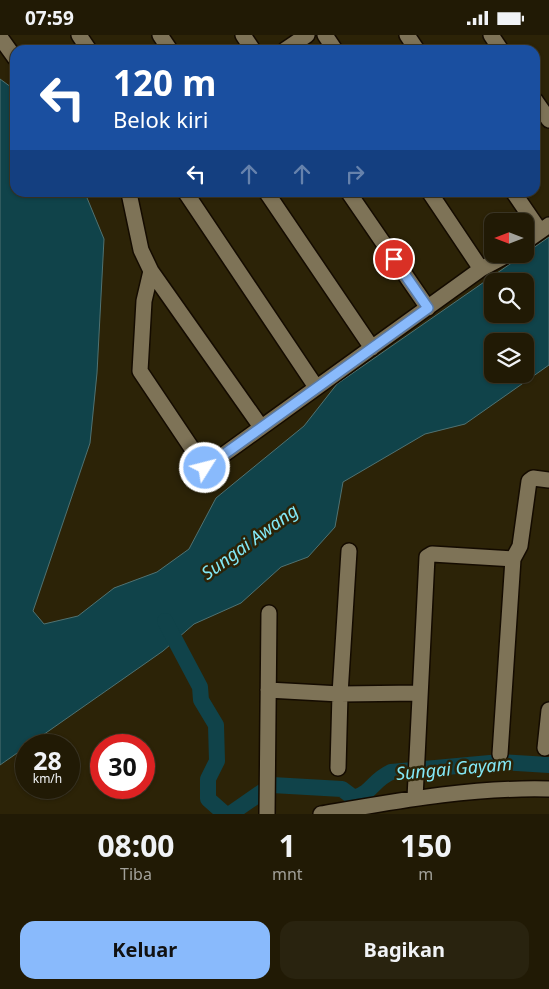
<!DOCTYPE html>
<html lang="id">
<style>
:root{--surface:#211a05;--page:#29230f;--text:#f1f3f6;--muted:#a2a19a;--line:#3e3827;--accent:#89bafc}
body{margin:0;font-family:"Noto Sans",sans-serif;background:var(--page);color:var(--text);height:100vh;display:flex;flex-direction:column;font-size:19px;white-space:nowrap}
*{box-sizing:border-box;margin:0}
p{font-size:16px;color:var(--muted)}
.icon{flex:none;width:28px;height:28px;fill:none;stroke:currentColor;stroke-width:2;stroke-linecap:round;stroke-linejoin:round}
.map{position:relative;height:779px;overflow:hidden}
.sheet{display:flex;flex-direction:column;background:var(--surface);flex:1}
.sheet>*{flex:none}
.top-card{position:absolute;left:10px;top:10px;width:530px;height:152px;border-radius:15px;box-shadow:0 1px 4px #0004,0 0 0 1px var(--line);background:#1a4fa0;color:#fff;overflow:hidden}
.needle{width:32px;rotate:270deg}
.fabs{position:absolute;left:484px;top:178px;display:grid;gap:10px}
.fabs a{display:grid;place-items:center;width:50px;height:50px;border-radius:10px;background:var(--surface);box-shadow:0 1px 4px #0004,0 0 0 1px var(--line);font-size:25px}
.speed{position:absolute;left:15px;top:699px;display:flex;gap:10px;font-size:25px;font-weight:700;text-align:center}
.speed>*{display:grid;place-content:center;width:65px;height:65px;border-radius:50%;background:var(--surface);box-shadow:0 1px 4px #0004,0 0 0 1px var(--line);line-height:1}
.speed small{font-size:12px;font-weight:400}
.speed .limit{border:8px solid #d22;background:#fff;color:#111}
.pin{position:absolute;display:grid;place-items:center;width:42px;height:42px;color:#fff;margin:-21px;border:2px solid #fff;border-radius:50%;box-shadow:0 1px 5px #0007}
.me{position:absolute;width:55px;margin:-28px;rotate:54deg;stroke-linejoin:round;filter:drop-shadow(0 0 4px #0008)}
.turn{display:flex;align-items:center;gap:18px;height:105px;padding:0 20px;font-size:22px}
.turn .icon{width:65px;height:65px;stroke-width:2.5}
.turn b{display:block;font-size:35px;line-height:42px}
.lanes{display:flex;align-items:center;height:48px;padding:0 20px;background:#0003;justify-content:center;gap:25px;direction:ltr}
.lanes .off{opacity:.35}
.eta{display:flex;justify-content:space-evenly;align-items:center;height:85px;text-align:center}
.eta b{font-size:30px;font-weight:700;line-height:35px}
.primary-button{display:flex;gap:10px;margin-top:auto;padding:10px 20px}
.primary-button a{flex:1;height:58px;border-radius:15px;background:var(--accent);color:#111;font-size:20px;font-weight:700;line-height:58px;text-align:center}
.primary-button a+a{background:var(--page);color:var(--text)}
.status{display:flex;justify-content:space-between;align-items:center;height:35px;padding:0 25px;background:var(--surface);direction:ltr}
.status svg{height:14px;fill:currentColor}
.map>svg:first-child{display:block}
.water{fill:#10434a;stroke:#507272;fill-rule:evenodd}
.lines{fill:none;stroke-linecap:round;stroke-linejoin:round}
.canal{stroke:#10434a;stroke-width:16}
.street-casing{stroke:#140b00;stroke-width:18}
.street{stroke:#7e7357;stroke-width:15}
.route-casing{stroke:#5979a4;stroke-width:12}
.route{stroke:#89bafc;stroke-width:9}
.labels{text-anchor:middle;stroke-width:5;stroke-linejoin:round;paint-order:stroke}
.water-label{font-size:18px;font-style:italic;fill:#83e8f6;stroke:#2c2307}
</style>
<div class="status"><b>07:59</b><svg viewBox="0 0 49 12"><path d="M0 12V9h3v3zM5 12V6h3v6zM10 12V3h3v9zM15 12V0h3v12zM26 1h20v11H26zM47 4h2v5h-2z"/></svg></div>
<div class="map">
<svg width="549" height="779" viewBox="0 0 549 779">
<rect width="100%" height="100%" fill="#2c2307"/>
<!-- water -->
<path class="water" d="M 0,44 L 15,55 L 15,158 L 85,158 L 104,204 L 97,338 L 90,408 L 33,576 L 44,589 L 78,581 L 114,553 L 157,537 L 189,514 L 216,463 L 304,391 L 337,349 L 549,202 L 549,330 L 465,389 L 425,399 L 343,447 L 335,492 L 308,522 L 281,532 L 241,568 L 194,589 L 163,616 L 0,730 ZM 492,246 L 525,246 L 525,279 L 492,279 ZM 492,306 L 525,306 L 525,339 L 492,339 Z"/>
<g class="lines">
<!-- canal -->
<path class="canal" d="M 165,586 L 200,652 L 201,665 L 216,690 L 217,726 L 208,744 L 208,764 L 225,779
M 230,779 L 272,750 L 342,754 L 354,763 C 374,756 372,746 391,737 L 501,727 L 549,730"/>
<!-- street casing -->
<g class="street-casing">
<path id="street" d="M 79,0 L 89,15
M 160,0 L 170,15
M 243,0 L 253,15
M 325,0 L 335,15
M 407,0 L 417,15
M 491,0 L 501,15
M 0,2 L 15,23
M 285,15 L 307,0
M 535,65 L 549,85
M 129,158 L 141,215 L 151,236 L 144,266 L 140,336 L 205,433 L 481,234 L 509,219
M 186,158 L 316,352
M 267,158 L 372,313
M 349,158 L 428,273
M 430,158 L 481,234
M 514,158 L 540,196
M 525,207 L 549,190
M 151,236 L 261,392
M 268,655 L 340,659 L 419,658
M 545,713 L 549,675
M 500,719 L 513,524 L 520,511 L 529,446 L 533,443 L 549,445
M 338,733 L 340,659 L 349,516
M 415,763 L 427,522 L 432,519 L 513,524
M 267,779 L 269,578
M 321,779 C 397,766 472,752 549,754"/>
</g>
<!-- street -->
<use href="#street" class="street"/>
</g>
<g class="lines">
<!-- route casing -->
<g class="route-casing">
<path id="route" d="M 205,433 L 428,273 L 394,224"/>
</g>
<!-- route -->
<use href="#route" class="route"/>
</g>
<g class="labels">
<!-- water labels -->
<g class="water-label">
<text transform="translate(250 507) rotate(-36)" y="6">Sungai Awang</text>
<text transform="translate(454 734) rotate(-5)" y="6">Sungai Gayam</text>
</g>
</g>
</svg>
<div class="fabs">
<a><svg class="needle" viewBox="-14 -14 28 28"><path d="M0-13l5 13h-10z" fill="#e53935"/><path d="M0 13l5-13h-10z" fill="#a2a19a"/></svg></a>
<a><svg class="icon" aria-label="search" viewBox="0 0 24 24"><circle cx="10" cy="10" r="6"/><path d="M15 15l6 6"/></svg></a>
<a><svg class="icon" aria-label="layers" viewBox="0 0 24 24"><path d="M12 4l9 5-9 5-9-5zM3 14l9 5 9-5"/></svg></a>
</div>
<div class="speed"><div>28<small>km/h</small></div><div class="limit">30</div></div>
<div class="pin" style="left:394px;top:224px;background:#d93025"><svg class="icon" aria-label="arrive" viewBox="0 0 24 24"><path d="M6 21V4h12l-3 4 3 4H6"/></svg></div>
<svg class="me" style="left:205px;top:433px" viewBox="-20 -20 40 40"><circle r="17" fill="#89bafc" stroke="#fff" stroke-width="3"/><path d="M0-11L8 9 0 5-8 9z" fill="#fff"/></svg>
<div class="top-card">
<div class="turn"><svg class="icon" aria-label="left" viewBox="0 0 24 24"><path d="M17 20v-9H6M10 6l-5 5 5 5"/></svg><div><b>120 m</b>Belok kiri</div></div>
<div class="lanes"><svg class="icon" aria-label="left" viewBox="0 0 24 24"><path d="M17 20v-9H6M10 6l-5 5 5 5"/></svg><svg class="icon off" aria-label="ahead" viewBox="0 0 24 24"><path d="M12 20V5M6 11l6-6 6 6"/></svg><svg class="icon off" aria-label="ahead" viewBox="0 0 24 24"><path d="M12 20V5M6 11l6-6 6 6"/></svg><svg class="icon off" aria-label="right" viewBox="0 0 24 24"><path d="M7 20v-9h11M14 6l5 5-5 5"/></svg></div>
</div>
</div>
<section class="sheet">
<div class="eta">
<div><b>08:00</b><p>Tiba</p></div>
<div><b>1</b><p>mnt</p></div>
<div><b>150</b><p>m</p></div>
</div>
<div class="primary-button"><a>Keluar</a><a>Bagikan</a></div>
</section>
